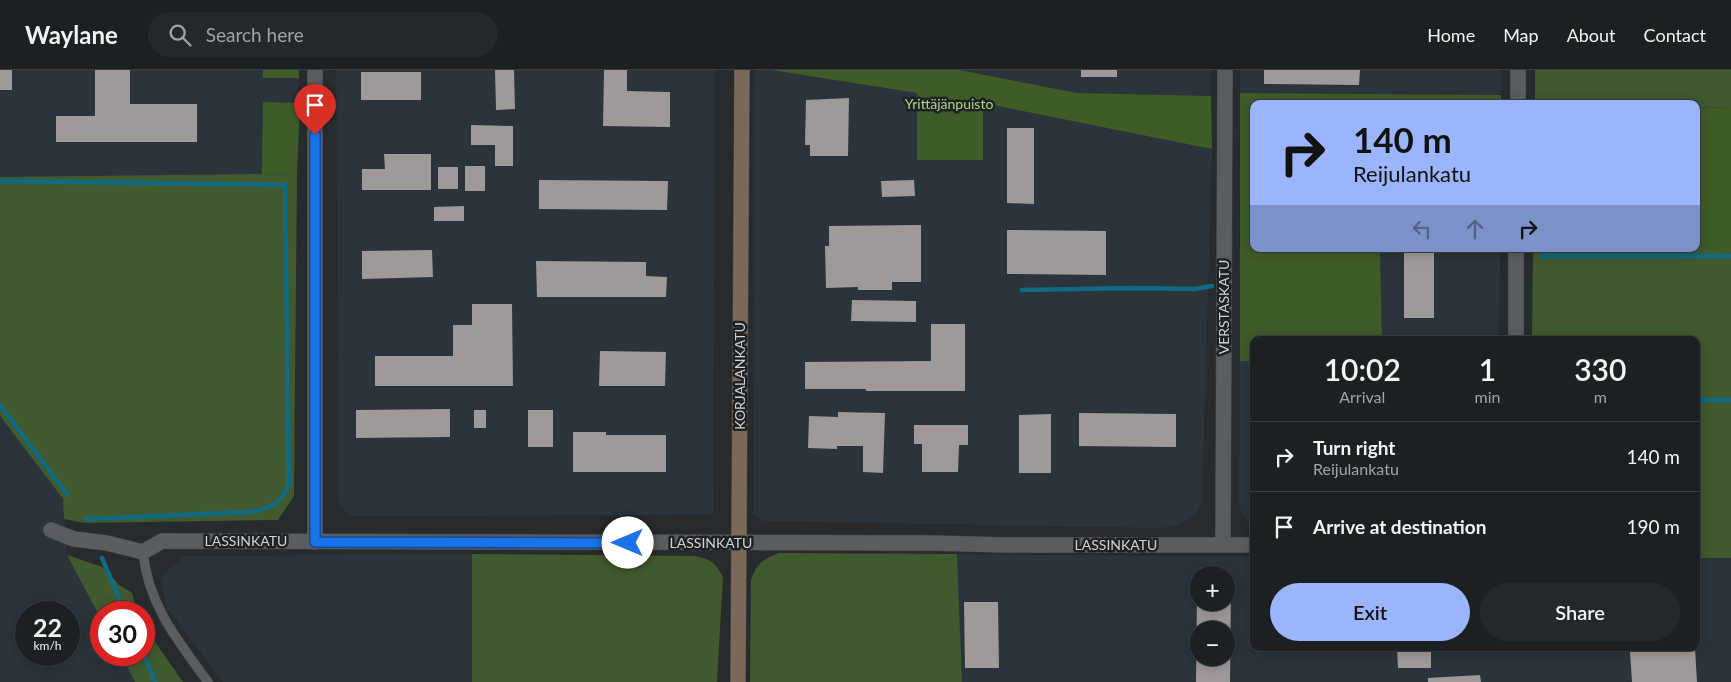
<!DOCTYPE html>
<meta charset="utf-8">
<style>
:root{--surface:#1d2022;--page:#25282a;--text:#f1f3f6;--muted:#a0a3a5;--line:#3b3e40;--accent:#9bb5fd}
body{margin:0;font-family:Lato,sans-serif;background:var(--page);color:var(--text);height:100vh;display:flex;flex-direction:column;font-size:19px;white-space:nowrap}
*{box-sizing:border-box;margin:0}
p{font-size:16px;color:var(--muted)}
.icon{flex:none;width:28px;height:28px;fill:none;stroke:currentColor;stroke-width:2;stroke-linecap:round;stroke-linejoin:round}
.map{position:relative;flex:1;overflow:hidden}
.drawer{position:absolute;left:1250px;top:266px;width:450px;height:315px;display:flex;flex-direction:column;background:var(--surface);border-radius:10px;box-shadow:0 2px 12px #0003,0 0 0 1px var(--line)}
.drawer>*{flex:none}
.guide{position:absolute;left:1250px;top:30px;width:450px;height:152px;border-radius:10px;box-shadow:0 2px 12px #0003,0 0 0 1px var(--line);background:#9bb5fd;color:#111;overflow:hidden}
.controls{position:absolute;left:1190px;top:496px;display:grid;gap:10px}
.controls a{display:grid;place-items:center;width:45px;height:45px;border-radius:50%;background:var(--surface);box-shadow:0 2px 12px #0003,0 0 0 1px var(--line);font-size:25px}
.speed{position:absolute;left:15px;top:531px;display:flex;gap:10px;font-size:25px;font-weight:700;text-align:center}
.speed>*{display:grid;place-content:center;width:65px;height:65px;border-radius:50%;background:var(--surface);box-shadow:0 2px 12px #0003,0 0 0 1px var(--line);line-height:1}
.speed small{font-size:12px;font-weight:400}
.speed .limit{border:8px solid #d22;background:#fff;color:#111}
.pin{position:absolute;display:grid;place-items:center;width:42px;height:42px;color:#fff;margin:-51px -21px;border-radius:50% 50% 50% 0;rotate:-45deg;box-shadow:0 0 5px #0007}
.pin .icon{rotate:45deg}
.me{position:absolute;width:55px;margin:-28px;rotate:270deg;stroke-linejoin:round;filter:drop-shadow(0 0 4px #0008)}
.turn{display:flex;align-items:center;gap:18px;height:105px;padding:0 20px;font-size:22px}
.turn .icon{width:65px;height:65px;stroke-width:2.5}
.turn b{display:block;font-size:35px;line-height:42px}
.lanes{display:flex;align-items:center;height:48px;padding:0 20px;background:#0003;justify-content:center;gap:25px;direction:ltr}
.lanes .off{opacity:.35}
.eta{display:flex;justify-content:space-evenly;align-items:center;height:85px;text-align:center}
.eta b{font-size:30px;font-weight:600;line-height:35px}
.cta{display:flex;gap:10px;margin-top:auto;padding:10px 20px}
.cta a{flex:1;height:58px;border-radius:30px;background:var(--accent);color:#111;font-size:20px;font-weight:600;line-height:58px;text-align:center}
.cta a+a{background:var(--page);color:var(--text)}
ul{padding:0;list-style:none}
li{display:flex;align-items:center;gap:15px;height:70px;padding:0 20px;border-top:1px solid var(--line)}
li div{flex:1}
li b{display:block;font-size:19px}
li em{font-style:normal}
header{display:flex;align-items:center;gap:30px;box-sizing:border-box;height:70px;padding:0 25px;background:var(--surface);border-bottom:1px solid var(--line)}
header strong{font-size:24px}
nav{display:flex;gap:28px;margin-inline-start:auto;font-size:18px}
.search{width:350px;height:45px;background:var(--page);display:flex;align-items:center;gap:12px;box-sizing:border-box;padding:0 18px;border-radius:28px;color:var(--muted);font-size:19px}
.map>svg:first-child{display:block}
.built{fill:#2b343b;fill-rule:evenodd}
.green{fill:#41592e}
.forest{fill:#3f5b27}
.lines{fill:none;stroke-linecap:round;stroke-linejoin:round}
.stream{stroke:#106a81;stroke-width:4.5}
.building{fill:#9f9a99;fill-rule:evenodd}
.lane-casing{stroke:#46484b;stroke-width:10}
.street-casing{stroke:#46484b;stroke-width:16}
.secondary-casing{stroke:#46484b;stroke-width:16}
.lane{stroke:#595d60;stroke-width:9}
.street{stroke:#595d60;stroke-width:15}
.secondary{stroke:#7b6858;stroke-width:15}
.route-casing{stroke:#114b97;stroke-width:12}
.route{stroke:#1a73e8;stroke-width:9}
.labels{text-anchor:middle;stroke-width:5;stroke-linejoin:round;paint-order:stroke}
.park-label{font-size:14px;fill:#aad788;stroke:#1e2124}
.street-label{font-size:14px;fill:#d0d2d4;stroke:#1e2124}
</style>
<header>
<strong>Waylane</strong>
<div class="search"><svg class="icon" aria-label="search" viewBox="0 0 24 24"><circle cx="10" cy="10" r="6"/><path d="M15 15l6 6"/></svg>Search here</div>
<nav><a>Home</a><a>Map</a><a>About</a><a>Contact</a></nav>
</header>
<div class="map">
<svg width="1731" height="612" viewBox="0 0 1731 612">
<rect width="100%" height="100%" fill="#272b2d"/>
<!-- built -->
<path class="built" d="M 0,0 L 299,0 L 297,105 L 0,107 Z
M 336,0 L 715,0 L 713,445 L 350,446 L 339,435 Z
M 755,0 L 771,0 L 917,23 L 917,89 L 983,33 L 1212,79 L 1202,431 L 1198,441 L 1188,450 L 1178,455 L 1161,458 L 764,451 L 753,444 Z
M 960,0 L 1211,0 L 1211,26 L 1077,23 Z
M 1240,0 L 1501,0 L 1501,25 L 1240,23 Z
M 1380,179 L 1500,179 L 1499,270 L 1382,270 Z
M 1240,291 L 1254,291 L 1254,455 L 1249,453 L 1241,444 L 1239,429 Z
M 0,346 L 63,429 L 67,485 L 101,549 L 101,585 L 121,585 L 135,612 L 0,612 ZM 26,542 L 69,542 L 69,585 L 26,585 Z
M 472,484 L 472,612 L 223,612 L 167,538 L 161,506 L 185,486 Z
M 957,484 L 1155,486 L 1254,486 L 1254,578 L 1696,578 L 1696,488 L 1731,488 L 1731,612 L 962,612 ZM 1199,505 L 1226,505 L 1226,532 L 1199,532 ZM 1199,560 L 1226,560 L 1226,588 L 1199,588 Z"/>
<!-- green -->
<path class="green" d="M 1535,0 L 1731,0 L 1731,38 L 1696,37 L 1696,34 L 1601,34 L 1535,31 Z
M 262,104 L 297,105 L 294,426 L 278,450 L 84,453 L 64,449 L 63,429 L 0,346 L 0,107 Z
M 1696,175 L 1731,183 L 1731,488 L 1696,488 L 1696,270 L 1532,270 L 1533,179 L 1696,179 Z
M 779,483 L 957,484 L 962,612 L 750,612 L 751,510 C 757,493 762,490 779,483 Z
M 472,484 L 696,486 C 711,490 715,492 723,507 L 717,612 L 472,612 Z
M 67,485 L 105,498 L 119,515 L 132,523 L 137,542 L 101,542 L 101,549 Z
M 144,556 L 183,612 L 135,612 L 121,585 L 144,585 Z"/>
<!-- forest -->
<path class="forest" d="M 263,0 L 299,0 L 299,8 L 263,8 Z
M 771,0 L 960,0 L 1077,23 L 1211,26 L 1212,79 L 983,33 L 983,90 L 917,90 L 917,23 Z
M 1240,23 L 1501,25 L 1501,34 L 1254,34 L 1254,179 L 1380,179 L 1382,270 L 1254,270 L 1254,291 L 1240,291 Z
M 263,32 L 300,33 L 297,105 L 262,104 Z
M 1696,37 L 1731,38 L 1731,183 L 1696,175 Z"/>
<g class="lines">
<!-- stream -->
<path class="stream" d="M 0,111 L 285,115 L 289,413 C 284,432 269,439 251,442 L 86,449
M 1541,186 L 1731,186
M 1022,220 L 1132,218 L 1195,219 L 1212,216
M 1696,330 L 1731,330
M 0,335 L 67,424
M 102,488 L 125,542
M 144,585 L 155,612"/>
</g>
<!-- building -->
<path class="building" d="M 0,0 L 12,0 L 12,20 L 0,20 Z
M 95,0 L 130,0 L 130,34 L 197,34 L 197,72 L 56,72 L 56,46 L 95,46 Z
M 495,0 L 514,0 L 515,39 L 496,40 Z
M 604,0 L 627,0 L 627,21 L 670,22 L 670,57 L 603,56 Z
M 1081,0 L 1117,0 L 1117,7 L 1081,7 Z
M 1264,0 L 1360,0 L 1359,15 L 1264,14 Z
M 361,2 L 421,2 L 421,30 L 361,30 Z
M 849,28 L 848,86 L 810,86 L 810,75 L 805,75 L 806,30 Z
M 471,55 L 513,56 L 513,96 L 495,96 L 495,75 L 471,75 Z
M 1007,58 L 1034,58 L 1034,134 L 1007,133 Z
M 384,84 L 431,84 L 431,120 L 362,120 L 362,99 L 385,99 Z
M 465,96 L 485,96 L 485,121 L 465,121 Z
M 438,97 L 458,97 L 458,119 L 438,119 Z
M 539,110 L 668,111 L 667,140 L 539,139 Z
M 914,110 L 915,126 L 882,127 L 881,111 Z
M 464,136 L 464,151 L 434,151 L 434,137 Z
M 921,155 L 921,212 L 892,212 L 892,220 L 858,220 L 858,217 L 826,218 L 825,176 L 829,176 L 829,156 Z
M 1007,160 L 1106,161 L 1106,205 L 1007,204 Z
M 1404,179 L 1434,179 L 1434,248 L 1404,248 Z
M 432,180 L 433,207 L 362,209 L 362,181 Z
M 536,191 L 646,192 L 646,206 L 667,207 L 666,227 L 537,227 Z
M 852,230 L 916,231 L 916,252 L 851,251 Z
M 472,234 L 512,234 L 513,316 L 375,316 L 375,286 L 453,286 L 453,255 L 472,255 Z
M 931,254 L 965,254 L 965,321 L 866,321 L 866,319 L 805,319 L 805,292 L 931,291 Z
M 600,281 L 666,282 L 665,316 L 599,316 Z
M 450,339 L 450,367 L 356,368 L 356,340 Z
M 474,340 L 486,340 L 486,358 L 474,358 Z
M 528,340 L 553,340 L 553,377 L 528,377 Z
M 838,342 L 885,343 L 883,403 L 863,402 L 863,376 L 837,376 L 837,379 L 808,378 L 809,346 L 838,347 Z
M 1079,343 L 1176,344 L 1176,377 L 1079,376 Z
M 1051,344 L 1051,403 L 1019,403 L 1019,345 Z
M 914,355 L 968,355 L 968,375 L 959,375 L 958,402 L 922,402 L 922,374 L 914,374 Z
M 573,362 L 606,362 L 606,365 L 666,365 L 666,402 L 573,402 Z
M 1226,510 L 1231,510 L 1230,612 L 1196,612 L 1197,525 L 1199,525 L 1199,532 L 1226,532 ZM 1199,560 L 1226,560 L 1226,588 L 1199,588 Z
M 964,532 L 998,532 L 999,598 L 965,598 Z
M 1397,578 L 1431,578 L 1431,598 L 1398,598 Z
M 1695,578 L 1697,612 L 1632,612 L 1630,582 Z
M 1480,605 L 1481,612 L 1428,612 L 1428,608 Z"/>
<g class="lines">
<!-- lane casing -->
<g class="lane-casing">
<path id="lane" d="M 143,482 C 148,535 178,571 208,612"/>
</g>
<!-- street casing -->
<g class="street-casing">
<path id="street" d="M 315,0 L 315,472
M 1518,34 L 1518,0
M 1516,270 L 1516,179
M 51,460 L 74,469 L 107,473 L 143,482 L 162,471 L 932,473 L 1005,475 L 1254,475
M 1223,474 L 1225,0"/>
</g>
<!-- secondary casing -->
<g class="secondary-casing">
<path id="secondary" d="M 738,612 L 742,0"/>
</g>
<!-- lane -->
<use href="#lane" class="lane"/>
<!-- street -->
<use href="#street" class="street"/>
<!-- secondary -->
<use href="#secondary" class="secondary"/>
</g>
<g class="lines">
<!-- route casing -->
<g class="route-casing">
<path id="route" d="M 315,65 L 315,472 L 628,473"/>
</g>
<!-- route -->
<use href="#route" class="route"/>
</g>
<g class="labels">
<!-- park labels -->
<g class="park-label">
<text x="949" y="39">Yrittäjänpuisto</text>
</g>
<!-- street labels -->
<g class="street-label">
<text transform="translate(1224 237) rotate(-90)" y="5">VERSTASKATU</text>
<text transform="translate(740 306) rotate(-90)" y="5">KORJALANKATU</text>
<text x="246" y="476">LASSINKATU</text>
<text x="711" y="478">LASSINKATU</text>
<text x="1116" y="480">LASSINKATU</text>
</g>
</g>
</svg>
<div class="controls">
<a>+</a>
<a>−</a>
</div>
<div class="speed"><div>22<small>km/h</small></div><div class="limit">30</div></div>
<div class="pin" style="left:315px;top:65px;background:#d93025"><svg class="icon" aria-label="arrive" viewBox="0 0 24 24"><path d="M6 21V4h12l-3 4 3 4H6"/></svg></div>
<svg class="me" style="left:628px;top:473px" viewBox="-20 -20 40 40"><circle r="19" fill="#fff"/><path d="M0-13L10 11 0 6-10 11z" fill="#1a73e8"/></svg>
<div class="guide">
<div class="turn"><svg class="icon" aria-label="right" viewBox="0 0 24 24"><path d="M7 20v-9h11M14 6l5 5-5 5"/></svg><div><b>140 m</b>Reijulankatu</div></div>
<div class="lanes"><svg class="icon off" aria-label="left" viewBox="0 0 24 24"><path d="M17 20v-9H6M10 6l-5 5 5 5"/></svg><svg class="icon off" aria-label="ahead" viewBox="0 0 24 24"><path d="M12 20V5M6 11l6-6 6 6"/></svg><svg class="icon" aria-label="right" viewBox="0 0 24 24"><path d="M7 20v-9h11M14 6l5 5-5 5"/></svg></div>
</div>
<section class="drawer">
<div class="eta">
<div><b>10:02</b><p>Arrival</p></div>
<div><b>1</b><p>min</p></div>
<div><b>330</b><p>m</p></div>
</div>
<ul>
<li><svg class="icon" aria-label="right" viewBox="0 0 24 24"><path d="M7 20v-9h11M14 6l5 5-5 5"/></svg><div><b>Turn right</b><p>Reijulankatu</p></div><em>140 m</em></li>
<li><svg class="icon" aria-label="arrive" viewBox="0 0 24 24"><path d="M6 21V4h12l-3 4 3 4H6"/></svg><div><b>Arrive at destination</b></div><em>190 m</em></li>
</ul>
<div class="cta"><a>Exit</a><a>Share</a></div>
</section>
</div>
